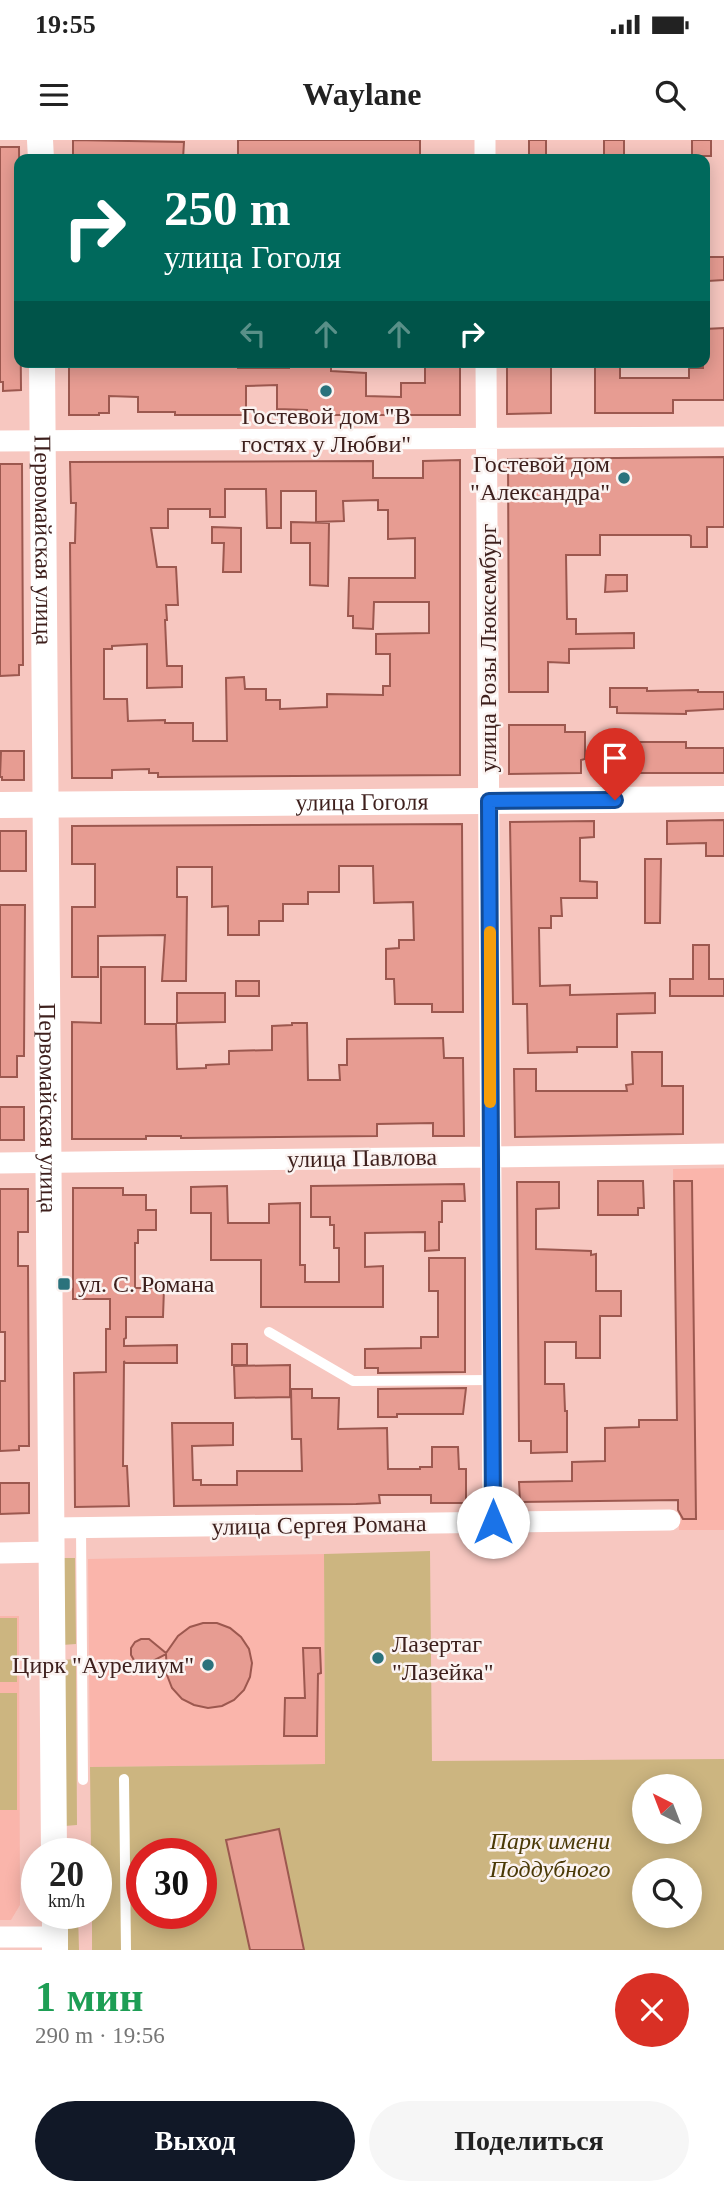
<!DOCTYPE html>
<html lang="ru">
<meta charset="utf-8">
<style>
:root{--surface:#fff;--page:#f6f6f6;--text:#222;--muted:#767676;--accent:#111827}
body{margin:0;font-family:"Times New Roman",serif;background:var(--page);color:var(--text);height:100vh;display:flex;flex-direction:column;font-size:26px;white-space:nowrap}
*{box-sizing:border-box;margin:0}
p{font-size:23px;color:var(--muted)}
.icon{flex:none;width:38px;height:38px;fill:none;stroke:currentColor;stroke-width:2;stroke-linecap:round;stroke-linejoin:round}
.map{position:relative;height:1810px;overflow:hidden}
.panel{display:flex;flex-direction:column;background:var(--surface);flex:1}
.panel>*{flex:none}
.hud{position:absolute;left:14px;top:14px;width:696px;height:214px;border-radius:14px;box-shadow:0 4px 18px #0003;background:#00695c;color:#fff;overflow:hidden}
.needle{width:46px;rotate:318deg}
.controls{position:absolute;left:632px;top:1634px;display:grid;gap:14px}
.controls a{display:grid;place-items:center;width:70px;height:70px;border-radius:50%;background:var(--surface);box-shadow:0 4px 18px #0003;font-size:35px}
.speed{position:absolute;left:21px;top:1698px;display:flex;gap:14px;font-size:35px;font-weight:700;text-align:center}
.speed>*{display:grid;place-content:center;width:91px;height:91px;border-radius:50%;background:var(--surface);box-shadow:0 4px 18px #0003;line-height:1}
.speed small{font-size:18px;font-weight:400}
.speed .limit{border:10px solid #d22;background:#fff;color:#111}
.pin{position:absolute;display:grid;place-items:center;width:60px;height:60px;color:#fff;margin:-72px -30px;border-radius:50% 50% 50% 0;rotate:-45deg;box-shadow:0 0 7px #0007}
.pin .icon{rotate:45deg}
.me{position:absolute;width:77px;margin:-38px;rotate:0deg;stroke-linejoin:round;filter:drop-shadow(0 0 5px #0008)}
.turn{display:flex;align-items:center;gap:24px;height:147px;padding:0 35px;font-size:32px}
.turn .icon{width:91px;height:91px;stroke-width:2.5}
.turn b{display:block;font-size:49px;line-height:60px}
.lanes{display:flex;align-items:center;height:66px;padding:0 35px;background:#0003;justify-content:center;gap:35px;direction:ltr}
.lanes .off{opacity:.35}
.round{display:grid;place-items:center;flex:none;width:74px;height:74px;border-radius:37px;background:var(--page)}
.overview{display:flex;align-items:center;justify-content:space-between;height:119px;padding:0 35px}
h1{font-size:42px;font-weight:600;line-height:52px;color:#1e9e55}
.action{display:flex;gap:14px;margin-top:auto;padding:14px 35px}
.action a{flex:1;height:80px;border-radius:42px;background:var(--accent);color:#fff;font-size:28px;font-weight:600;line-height:80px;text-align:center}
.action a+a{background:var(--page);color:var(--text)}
.status{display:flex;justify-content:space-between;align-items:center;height:49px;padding:0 35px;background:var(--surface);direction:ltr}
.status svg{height:19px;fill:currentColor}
header{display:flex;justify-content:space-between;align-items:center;height:91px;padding:0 35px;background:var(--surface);font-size:32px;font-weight:600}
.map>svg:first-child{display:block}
.built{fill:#fab5ab}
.green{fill:#ccb580;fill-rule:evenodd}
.building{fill:#e79c92;stroke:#9c584f;stroke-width:2;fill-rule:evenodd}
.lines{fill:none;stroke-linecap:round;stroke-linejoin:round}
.service{stroke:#fff;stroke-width:10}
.minor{stroke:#fff;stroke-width:21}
.tertiary{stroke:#fff;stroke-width:26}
.route-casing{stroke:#114b97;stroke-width:18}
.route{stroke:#1a73e8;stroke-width:12}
.slow{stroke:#f59e0b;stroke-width:12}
.poi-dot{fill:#2a727c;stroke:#fbf3f1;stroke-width:2.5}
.labels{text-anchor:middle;stroke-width:5;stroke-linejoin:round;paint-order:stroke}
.poi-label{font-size:24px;fill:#3d1f1c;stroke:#fbf3f1;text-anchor:end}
.street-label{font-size:24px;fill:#3d1f1c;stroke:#fbf3f1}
.park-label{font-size:24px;font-style:italic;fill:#4a3906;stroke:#fbf3f1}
</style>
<div class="status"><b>19:55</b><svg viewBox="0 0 49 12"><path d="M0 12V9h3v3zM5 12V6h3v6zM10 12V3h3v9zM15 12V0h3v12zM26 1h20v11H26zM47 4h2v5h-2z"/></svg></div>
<header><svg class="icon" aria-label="menu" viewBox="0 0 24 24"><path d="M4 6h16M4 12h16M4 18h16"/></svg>Waylane<svg class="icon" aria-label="search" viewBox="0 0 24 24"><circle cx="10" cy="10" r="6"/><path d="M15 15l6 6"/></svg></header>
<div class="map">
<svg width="724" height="1810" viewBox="0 0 724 1810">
<rect width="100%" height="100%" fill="#f7c7c0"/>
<!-- built -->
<path class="built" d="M 724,1028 L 724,1390 L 679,1390 L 673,1029 Z
M 324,1414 L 325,1624 L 90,1627 L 88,1419 Z
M 0,1476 L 19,1476 L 20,1765 L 11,1780 L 0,1780 Z"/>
<!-- green -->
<path class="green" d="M 430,1411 L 432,1621 L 724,1619 L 724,1810 L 92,1810 L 92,1773 L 96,1773 L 96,1713 L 91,1713 L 90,1627 L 325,1624 L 324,1414 ZM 644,1647 L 690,1647 L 690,1692 L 644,1692 ZM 142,1713 L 201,1713 L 201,1773 L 142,1773 ZM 644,1731 L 690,1731 L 690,1776 L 644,1776 Z
M 62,1418 L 75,1418 L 76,1504 L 62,1505 Z
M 0,1478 L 17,1478 L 17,1542 L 0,1542 Z
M 76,1519 L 77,1685 L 64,1686 L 62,1520 Z
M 0,1553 L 17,1553 L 17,1670 L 0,1670 Z
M 65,1773 L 78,1773 L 79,1810 L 65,1810 Z"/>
<!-- building -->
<path class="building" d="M 73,0 L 184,2 L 183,19 L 73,19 Z
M 238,0 L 420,0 L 420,19 L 238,19 Z
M 529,0 L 546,0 L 546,19 L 529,19 Z
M 604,0 L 624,0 L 624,19 L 604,19 Z
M 692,0 L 711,0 L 711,16 L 692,16 Z
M 0,7 L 19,7 L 21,250 L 3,251 L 3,242 L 0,242 Z
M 707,117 L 724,117 L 724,140 L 708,141 Z
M 724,188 L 724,260 L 673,260 L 673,273 L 595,273 L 595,227 L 620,226 L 620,238 L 689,238 L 689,228 L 703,228 L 703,222 L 705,222 L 705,189 Z
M 69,222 L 170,222 L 170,224 L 238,225 L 238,228 L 289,228 L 289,222 L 331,222 L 331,231 L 366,233 L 366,256 L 401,257 L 401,243 L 425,243 L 425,222 L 460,222 L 460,275 L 307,275 L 307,270 L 277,269 L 277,245 L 246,246 L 246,275 L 175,275 L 175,272 L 138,272 L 138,257 L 109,256 L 109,273 L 99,273 L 99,275 L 69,275 Z
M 507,222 L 551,222 L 551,273 L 507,274 Z
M 724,317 L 724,387 L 707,387 L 707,407 L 691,407 L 691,396 L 689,395 L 600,395 L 600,415 L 566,415 L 567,479 L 576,479 L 576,494 L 634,493 L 634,508 L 569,509 L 569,523 L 548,522 L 548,552 L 509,552 L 508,319 Z
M 460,320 L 460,635 L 158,637 L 158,633 L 149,633 L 149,629 L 112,630 L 112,638 L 72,638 L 70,403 L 75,403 L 76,363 L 71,363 L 70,322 L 373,321 L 373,338 L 423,338 L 423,321 ZM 225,349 L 266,349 L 267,388 L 281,388 L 281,351 L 316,351 L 316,382 L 344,381 L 343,361 L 378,360 L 378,370 L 388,370 L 388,399 L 415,398 L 415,438 L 349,438 L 348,476 L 353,476 L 353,488 L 373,489 L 374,462 L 429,462 L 429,493 L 376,494 L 376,514 L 390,514 L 390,546 L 383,546 L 383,555 L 327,554 L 327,567 L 280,569 L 280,560 L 266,560 L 266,549 L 245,549 L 244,537 L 226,538 L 227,601 L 193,601 L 193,583 L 165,583 L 165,580 L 128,581 L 127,559 L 104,559 L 104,509 L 112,509 L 112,506 L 147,504 L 147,548 L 182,547 L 182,526 L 167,526 L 165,480 L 167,480 L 166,465 L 178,465 L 176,427 L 157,427 L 151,388 L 168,388 L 168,369 L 210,369 L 210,377 L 225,377 Z
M 0,324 L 22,324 L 23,525 L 19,525 L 19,535 L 0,536 Z
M 291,382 L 329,383 L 328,446 L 310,445 L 310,403 L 291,403 Z
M 212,387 L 241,388 L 241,432 L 223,432 L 224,403 L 212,403 Z
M 606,435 L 627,435 L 627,451 L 605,452 Z
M 610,548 L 647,548 L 647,551 L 698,550 L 698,552 L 724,552 L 724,569 L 686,571 L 686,574 L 617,573 L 617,567 L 610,567 Z
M 509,585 L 565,585 L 565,592 L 585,592 L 585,619 L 581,620 L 581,633 L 509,634 Z
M 632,602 L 686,602 L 686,608 L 724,608 L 724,633 L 615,633 L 615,605 L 632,605 Z
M 1,611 L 24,611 L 24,640 L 2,640 L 2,637 L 0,637 Z
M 724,680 L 724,716 L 706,716 L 706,703 L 667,704 L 667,681 Z
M 594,681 L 594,697 L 580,698 L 580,741 L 597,742 L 597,758 L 561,758 L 562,776 L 551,776 L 551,788 L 539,788 L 540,846 L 570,845 L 570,855 L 655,853 L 655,873 L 617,874 L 617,907 L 577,907 L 577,912 L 528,913 L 527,864 L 513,864 L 510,682 Z
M 462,684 L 463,872 L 432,872 L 432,864 L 395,864 L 394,839 L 386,839 L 386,809 L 399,808 L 399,800 L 414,800 L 413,762 L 374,763 L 373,726 L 339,726 L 339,752 L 308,752 L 308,764 L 283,764 L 283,781 L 259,781 L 259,795 L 228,795 L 228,766 L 212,767 L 212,727 L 177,727 L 177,757 L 187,757 L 186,841 L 162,841 L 165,795 L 98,796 L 98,837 L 72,837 L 72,767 L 95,767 L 95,724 L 72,724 L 72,686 Z
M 0,691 L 26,691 L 26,731 L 0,731 Z
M 645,719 L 661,719 L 660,783 L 645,783 Z
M 0,765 L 25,765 L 24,916 L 17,916 L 17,937 L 0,937 Z
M 693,805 L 709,805 L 709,839 L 724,839 L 724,856 L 670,856 L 670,839 L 693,839 Z
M 101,827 L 145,827 L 145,884 L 176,884 L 177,929 L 206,928 L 206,925 L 229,924 L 229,911 L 272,910 L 272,886 L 292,885 L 292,883 L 307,883 L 308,940 L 340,940 L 339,925 L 347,925 L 347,899 L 443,898 L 444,918 L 463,918 L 464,996 L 433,996 L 433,983 L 377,984 L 377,996 L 181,998 L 181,996 L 146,996 L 146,999 L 72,999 L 72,882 L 101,883 Z
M 236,841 L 259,841 L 259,856 L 236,856 Z
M 177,853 L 225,853 L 225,882 L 177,883 Z
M 632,912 L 662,912 L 662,946 L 683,946 L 683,994 L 515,997 L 514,929 L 536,929 L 536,951 L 627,951 L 626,945 L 633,944 Z
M 0,967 L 24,967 L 24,1000 L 0,1000 Z
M 598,1041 L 643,1041 L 644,1068 L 638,1068 L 638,1075 L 598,1075 Z
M 674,1041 L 692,1041 L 696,1379 L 683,1379 L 678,1370 L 678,1360 L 520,1362 L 519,1342 L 572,1341 L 572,1322 L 605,1321 L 605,1288 L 639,1287 L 639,1280 L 677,1280 Z
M 517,1042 L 559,1042 L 559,1068 L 536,1069 L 536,1109 L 591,1111 L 591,1115 L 596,1114 L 596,1151 L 621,1151 L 621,1176 L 600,1176 L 600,1218 L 576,1218 L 576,1202 L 545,1202 L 545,1244 L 564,1244 L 565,1271 L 567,1271 L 567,1312 L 531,1313 L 531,1301 L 519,1301 Z
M 464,1044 L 465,1061 L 442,1061 L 442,1082 L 439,1082 L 439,1110 L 425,1111 L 425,1092 L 365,1093 L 365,1127 L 383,1126 L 383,1167 L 261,1167 L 261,1120 L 211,1120 L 211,1073 L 191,1073 L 191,1047 L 227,1046 L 228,1083 L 269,1083 L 269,1064 L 300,1063 L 300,1125 L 305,1125 L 305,1142 L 339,1142 L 339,1108 L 334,1108 L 334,1085 L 330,1085 L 330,1077 L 311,1077 L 311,1046 Z
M 73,1048 L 123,1048 L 123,1055 L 146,1055 L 146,1070 L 156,1070 L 156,1090 L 138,1090 L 138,1103 L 135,1103 L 135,1148 L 164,1148 L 163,1177 L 126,1177 L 126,1198 L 124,1199 L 124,1206 L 177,1205 L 177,1223 L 125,1223 L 124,1221 L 123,1326 L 127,1326 L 129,1366 L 75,1367 L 74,1233 L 106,1232 L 106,1189 L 110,1189 L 110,1159 L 73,1159 Z
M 0,1049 L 28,1049 L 28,1092 L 18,1092 L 18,1126 L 28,1126 L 29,1306 L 19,1306 L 19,1310 L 0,1311 L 0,1241 L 5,1241 L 5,1192 L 0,1192 Z
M 429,1118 L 465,1118 L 465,1232 L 378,1233 L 378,1228 L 365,1228 L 365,1209 L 421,1208 L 421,1197 L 438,1197 L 438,1151 L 429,1151 Z
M 232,1204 L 247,1204 L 247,1225 L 232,1225 Z
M 290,1225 L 290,1257 L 235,1258 L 234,1226 Z
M 466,1248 L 463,1274 L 397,1274 L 397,1277 L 378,1277 L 378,1249 Z
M 291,1249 L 312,1249 L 312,1258 L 339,1258 L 338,1289 L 387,1288 L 388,1329 L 420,1329 L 420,1327 L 432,1327 L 432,1307 L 458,1307 L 459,1329 L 466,1329 L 466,1363 L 431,1363 L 431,1355 L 379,1355 L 380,1363 L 356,1364 L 174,1366 L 172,1283 L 233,1283 L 233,1305 L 192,1306 L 193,1340 L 201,1340 L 201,1345 L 237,1345 L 237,1331 L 302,1331 L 301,1299 L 292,1299 Z
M 0,1343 L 29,1343 L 29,1373 L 0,1374 Z
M 203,1483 L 217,1483 L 230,1488 L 241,1497 L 249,1509 L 252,1523 L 250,1537 L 244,1550 L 234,1560 L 222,1566 L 208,1568 L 194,1565 L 182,1559 L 172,1548 L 167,1535 L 166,1514 L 147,1524 L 140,1525 L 135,1522 L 131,1515 L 131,1508 L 135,1502 L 141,1499 L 149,1499 L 166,1513 L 178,1496 L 190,1487 Z
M 303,1508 L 320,1508 L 321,1533 L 318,1534 L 317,1596 L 284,1596 L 285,1558 L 305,1558 Z
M 279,1689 L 304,1810 L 250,1810 L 226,1700 Z"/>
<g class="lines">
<!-- service -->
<path class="service" d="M 269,1192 L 353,1241 L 492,1240
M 81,1388 L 83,1640
M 124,1639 L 126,1810"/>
<!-- minor -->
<path class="minor" d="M 485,0 L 485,19
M 486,222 L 493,1382
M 0,301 L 724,297
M 0,1023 L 724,1014
M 52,1388 L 670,1380
M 0,1413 L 52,1412
M 0,1797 L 55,1797"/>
<!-- tertiary -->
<g class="tertiary">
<path d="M 40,0 L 41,19"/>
<path id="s1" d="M 42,222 L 54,1713"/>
<path id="s2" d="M 0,665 L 724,659"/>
<path d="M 55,1773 L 55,1810"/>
</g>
</g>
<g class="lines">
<!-- route casing -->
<g class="route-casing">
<path id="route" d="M 493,1382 L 489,661 L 615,660"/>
</g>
<!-- route -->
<use href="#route" class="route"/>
<!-- slow -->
<path class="slow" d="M 490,792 L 490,962"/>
</g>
<!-- markers -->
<g class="poi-dot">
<circle cx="326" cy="251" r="7"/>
<circle cx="624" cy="338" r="7"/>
<rect x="57" y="1137" width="14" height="14" rx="3.5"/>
<circle cx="378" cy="1518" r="7"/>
<circle cx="208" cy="1525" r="7"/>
</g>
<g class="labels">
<!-- poi labels -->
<g class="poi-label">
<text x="326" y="284" text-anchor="middle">Гостевой дом "В<tspan x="326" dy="28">гостях у Любви"</tspan></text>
<text x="610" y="332">Гостевой дом<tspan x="610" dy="28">"Александра"</tspan></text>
<text x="78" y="1152" text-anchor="start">ул. С. Романа</text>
<text x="392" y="1512" text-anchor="start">Лазертаг<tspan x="392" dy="28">"Лазейка"</tspan></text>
<text x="194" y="1533">Цирк "Аурелиум"</text>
</g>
<!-- street labels -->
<g class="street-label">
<text dy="8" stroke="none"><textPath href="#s1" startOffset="178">Первомайская улица</textPath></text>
<text transform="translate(488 508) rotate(-90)" y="8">улица Розы Люксембург</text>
<text dy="8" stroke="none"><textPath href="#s2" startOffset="362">улица Гоголя</textPath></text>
<text dy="8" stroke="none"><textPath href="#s1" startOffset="746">Первомайская улица</textPath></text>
<text transform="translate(362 1018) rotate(-1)" y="8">улица Павлова</text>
<text transform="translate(319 1385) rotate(-1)" y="8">улица Сергея Романа</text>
</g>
<!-- park labels -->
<g class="park-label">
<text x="550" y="1709">Парк имени<tspan x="550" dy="28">Поддубного</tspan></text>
</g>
</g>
</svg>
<div class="controls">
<a><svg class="needle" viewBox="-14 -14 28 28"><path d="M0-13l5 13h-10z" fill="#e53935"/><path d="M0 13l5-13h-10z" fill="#767676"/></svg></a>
<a><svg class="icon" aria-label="search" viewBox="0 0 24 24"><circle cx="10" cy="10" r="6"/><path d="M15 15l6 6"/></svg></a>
</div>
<div class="speed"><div>20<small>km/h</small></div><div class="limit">30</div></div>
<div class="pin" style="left:615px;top:660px;background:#d93025"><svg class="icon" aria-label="arrive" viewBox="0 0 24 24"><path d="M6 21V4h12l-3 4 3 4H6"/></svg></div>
<svg class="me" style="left:493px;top:1382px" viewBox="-20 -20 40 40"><circle r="19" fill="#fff"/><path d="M0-13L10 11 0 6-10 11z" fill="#1a73e8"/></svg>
<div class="hud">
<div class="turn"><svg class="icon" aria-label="right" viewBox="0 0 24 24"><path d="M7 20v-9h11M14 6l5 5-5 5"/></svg><div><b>250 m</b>улица Гоголя</div></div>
<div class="lanes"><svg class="icon off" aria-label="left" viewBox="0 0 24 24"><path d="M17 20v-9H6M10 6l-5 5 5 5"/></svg><svg class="icon off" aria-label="ahead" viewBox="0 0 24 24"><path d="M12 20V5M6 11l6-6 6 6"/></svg><svg class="icon off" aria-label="ahead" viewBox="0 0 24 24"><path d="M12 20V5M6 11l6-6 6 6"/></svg><svg class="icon" aria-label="right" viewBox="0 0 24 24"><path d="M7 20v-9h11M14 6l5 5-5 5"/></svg></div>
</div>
</div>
<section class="panel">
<div class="overview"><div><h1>1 мин</h1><p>290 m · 19:56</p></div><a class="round" style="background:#d93025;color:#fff"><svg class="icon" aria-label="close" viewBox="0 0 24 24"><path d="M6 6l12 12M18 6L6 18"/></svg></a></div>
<div class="action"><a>Выход</a><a>Поделиться</a></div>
</section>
